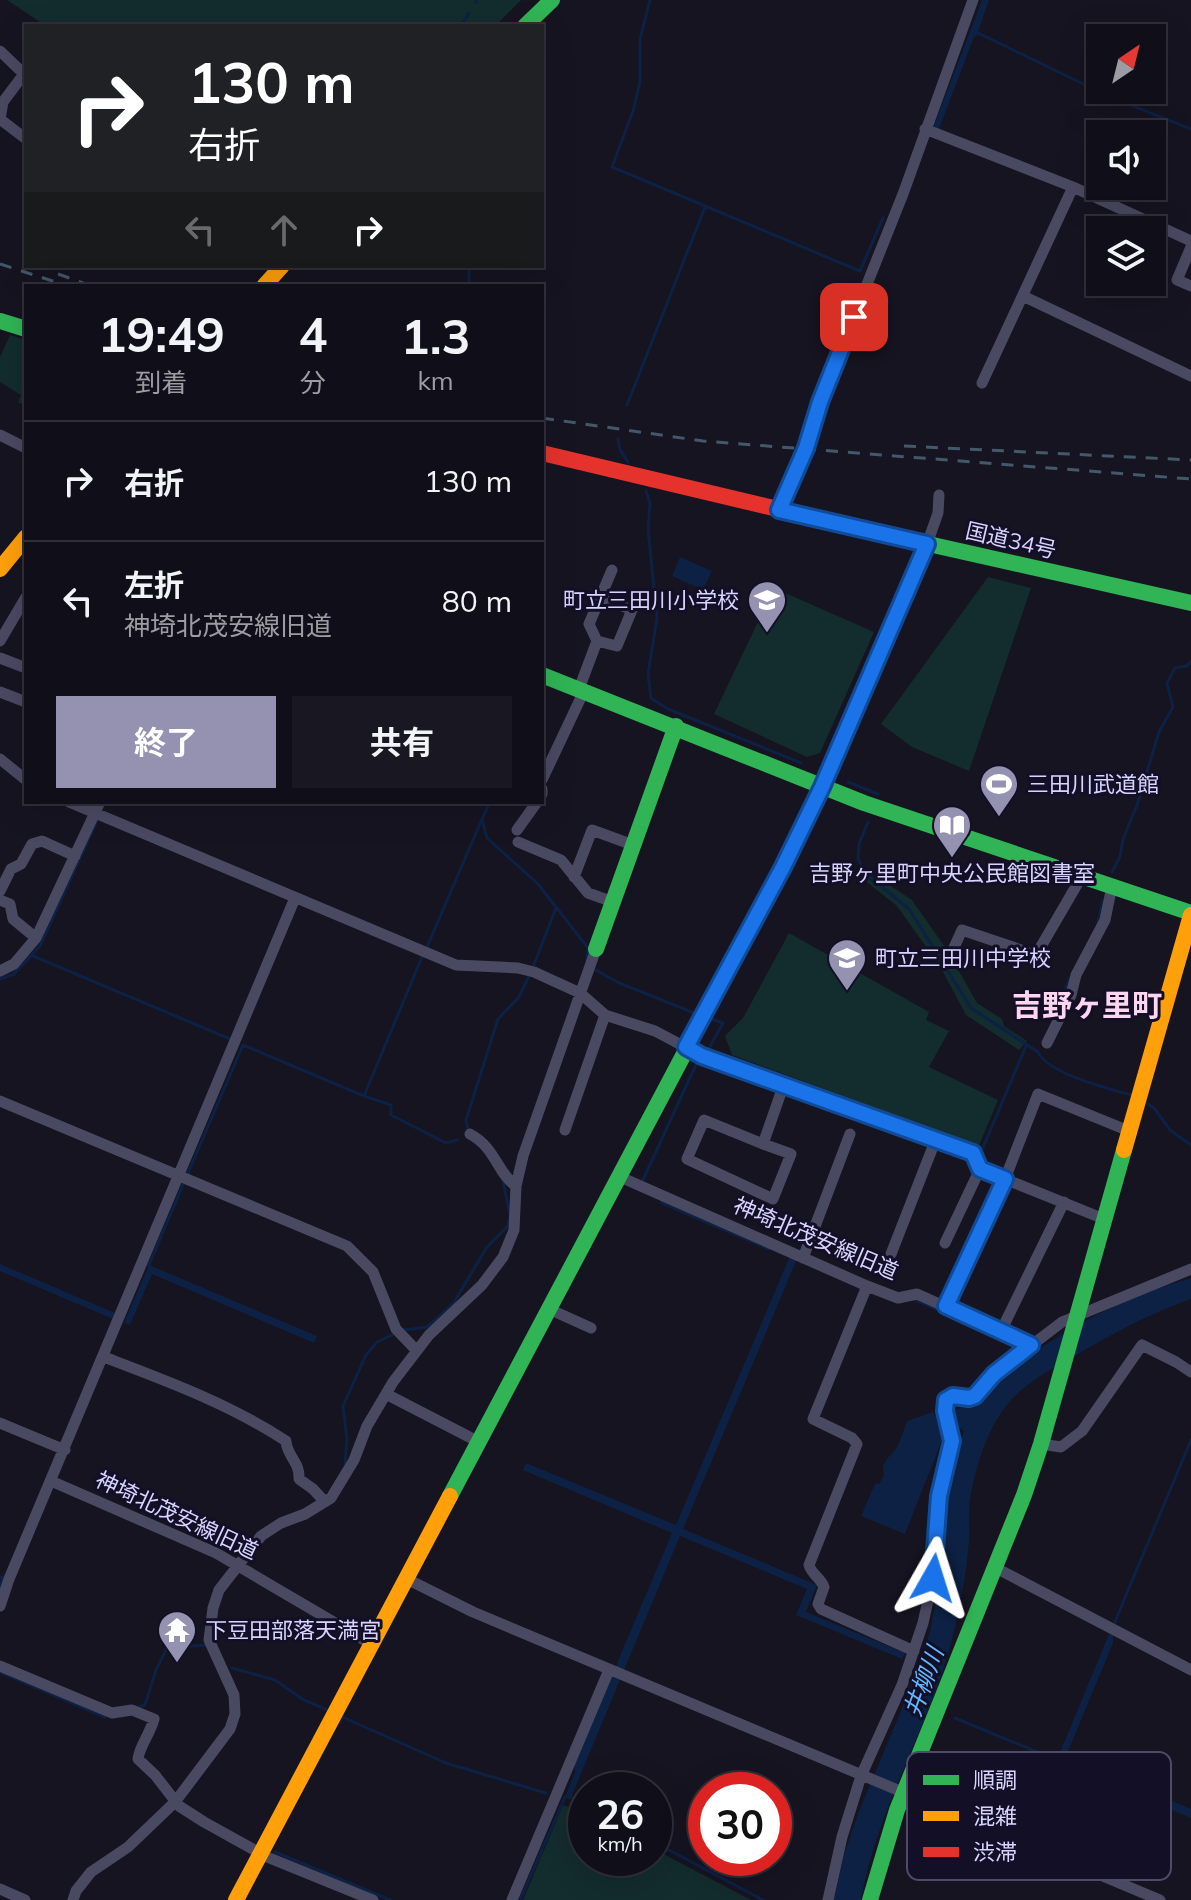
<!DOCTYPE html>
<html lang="ja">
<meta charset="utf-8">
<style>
:root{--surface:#100f19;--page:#191822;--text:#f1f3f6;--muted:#9c9ca2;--line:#302f38;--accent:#9591b1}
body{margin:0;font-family:Mulish,"Noto Sans JP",sans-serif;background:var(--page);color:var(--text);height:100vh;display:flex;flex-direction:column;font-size:30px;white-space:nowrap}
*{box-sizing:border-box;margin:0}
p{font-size:26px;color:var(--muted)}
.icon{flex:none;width:44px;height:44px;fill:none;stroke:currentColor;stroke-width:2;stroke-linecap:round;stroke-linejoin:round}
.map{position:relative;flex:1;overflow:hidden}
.details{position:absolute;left:24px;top:284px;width:520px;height:520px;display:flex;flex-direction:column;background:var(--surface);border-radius:0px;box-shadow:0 8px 32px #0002,0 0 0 2px var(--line)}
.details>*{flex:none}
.hud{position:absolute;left:24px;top:24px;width:520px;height:244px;border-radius:0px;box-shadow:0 8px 32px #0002,0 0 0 2px var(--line);background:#202124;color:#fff;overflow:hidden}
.needle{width:52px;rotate:35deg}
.buttons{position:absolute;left:1086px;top:24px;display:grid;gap:16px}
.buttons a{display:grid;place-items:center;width:80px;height:80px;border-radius:0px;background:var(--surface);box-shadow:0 8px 32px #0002,0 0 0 2px var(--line);font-size:40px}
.speed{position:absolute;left:568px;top:1772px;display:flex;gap:16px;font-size:40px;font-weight:700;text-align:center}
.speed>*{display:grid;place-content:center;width:104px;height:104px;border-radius:50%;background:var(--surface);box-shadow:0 8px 32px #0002,0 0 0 2px var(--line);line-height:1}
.speed small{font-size:20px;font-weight:400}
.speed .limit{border:12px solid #d22;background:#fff;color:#111}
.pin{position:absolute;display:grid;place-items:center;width:68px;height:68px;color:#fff;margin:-34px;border-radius:16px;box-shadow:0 4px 12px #0006}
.me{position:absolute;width:88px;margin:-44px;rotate:6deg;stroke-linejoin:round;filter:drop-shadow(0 0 6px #0008)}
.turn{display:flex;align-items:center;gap:28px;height:168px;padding:0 32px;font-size:36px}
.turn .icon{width:104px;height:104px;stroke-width:2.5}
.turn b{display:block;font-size:56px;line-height:68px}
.lanes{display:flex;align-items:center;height:76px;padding:0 32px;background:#0003;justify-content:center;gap:40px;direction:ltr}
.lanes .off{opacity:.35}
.eta{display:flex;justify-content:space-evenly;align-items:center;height:136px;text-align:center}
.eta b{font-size:48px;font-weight:700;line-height:56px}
.primary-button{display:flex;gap:16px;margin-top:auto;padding:16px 32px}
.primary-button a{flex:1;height:92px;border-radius:0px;background:var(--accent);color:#fff;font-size:32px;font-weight:700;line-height:92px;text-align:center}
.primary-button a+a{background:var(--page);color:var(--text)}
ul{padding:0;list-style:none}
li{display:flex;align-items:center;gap:24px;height:120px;padding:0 32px;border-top:2px solid var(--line)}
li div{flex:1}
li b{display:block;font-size:30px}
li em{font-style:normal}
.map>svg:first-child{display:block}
.green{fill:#132c2d}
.water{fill:#0d2144}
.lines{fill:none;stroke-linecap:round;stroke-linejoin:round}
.stream{stroke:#0d2144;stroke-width:3}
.street{stroke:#4a4962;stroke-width:11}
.fast{stroke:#30b455;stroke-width:16}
.slow{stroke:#ff9f0a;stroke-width:16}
.jam{stroke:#e5322d;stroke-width:16}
.rail{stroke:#43596b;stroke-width:3;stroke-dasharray:12 10;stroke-linecap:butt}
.route-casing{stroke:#114b97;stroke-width:20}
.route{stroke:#1a73e8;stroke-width:14}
.labels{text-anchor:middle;stroke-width:6;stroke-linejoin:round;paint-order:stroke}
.street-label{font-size:22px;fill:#d9d4ff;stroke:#130f26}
.poi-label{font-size:22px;fill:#d9d4ff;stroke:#130f26;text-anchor:start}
.water-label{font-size:24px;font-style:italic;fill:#62b6ff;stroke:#130f26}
.district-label{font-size:30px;font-weight:bold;fill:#ffd6f0;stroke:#130f26}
.key{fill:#130f26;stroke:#4e4a67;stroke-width:2}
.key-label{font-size:22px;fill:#d9d4ff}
</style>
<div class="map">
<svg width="1191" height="1900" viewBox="0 0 1191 1900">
<rect width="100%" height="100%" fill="#161421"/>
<!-- green -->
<path class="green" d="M 7,0 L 521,0 L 495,26 L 46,26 Z
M 10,335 L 26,340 L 26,407 L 18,402 L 21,395 L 0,382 L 0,357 Z
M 988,577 L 1031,588 L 969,771 L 912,747 L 881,724 Z
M 774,588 L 874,632 L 820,753 L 807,757 L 714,714 Z
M 862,872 L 876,885 L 885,882 L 912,900 L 947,950 L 977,1003 L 1002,1019 L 1004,1026 L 1027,1041 L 1019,1050 L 966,1015 L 941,968 L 897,906 L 858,875 Z
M 789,933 L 929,1012 L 926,1020 L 949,1031 L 929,1067 L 998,1100 L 978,1148 L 906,1122 L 907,1119 L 732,1055 L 725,1036 L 743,1018 Z
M 563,1805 L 586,1814 L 586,1858 L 654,1858 L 654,1849 L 751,1900 L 523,1900 Z"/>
<!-- water -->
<path class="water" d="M 982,0 L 989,0 L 977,35 L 974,37 L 939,129 L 933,128 Z
M 680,557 L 712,571 L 703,590 L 672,576 Z
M 790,1256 L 797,1259 L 683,1529 L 817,1585 L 806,1612 L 905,1653 L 902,1659 L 796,1615 L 807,1589 L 680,1536 L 570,1800 L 565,1797 L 575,1773 L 574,1765 L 610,1681 L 617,1669 L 617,1663 L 672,1533 L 523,1470 L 526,1463 L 676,1525 Z
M 0,1264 L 115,1313 L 113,1319 L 0,1271 Z
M 149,1265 L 317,1336 L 314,1343 L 152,1274 L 130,1325 L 124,1323 Z
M 1191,1278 L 1191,1299 C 1148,1314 1110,1335 1071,1358 C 1050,1370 1029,1381 1012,1399 C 988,1425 976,1465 970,1499 C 968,1513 970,1527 969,1541 C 966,1579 958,1618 948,1654 C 923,1738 876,1813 861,1900 L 834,1900 L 844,1855 L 859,1811 L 916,1675 L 930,1632 L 943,1564 L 946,1497 L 951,1465 L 964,1431 L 961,1428 L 941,1432 L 942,1440 L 905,1534 L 861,1516 L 875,1484 L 880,1483 L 884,1475 C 880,1460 891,1457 897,1447 C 901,1439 904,1429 907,1421 L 933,1412 L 935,1416 L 979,1402 L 1015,1364 L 1077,1325 L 1136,1295 Z
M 1109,1634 L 1113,1635 L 1113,1643 L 1066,1756 L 1191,1809 L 1191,1818 L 1056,1762 Z"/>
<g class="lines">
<!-- stream -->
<path class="stream" d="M 650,0 L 640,39 L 640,82 L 633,111 L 612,167 L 860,271 L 883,218
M 476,2 L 477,0
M 461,26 L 469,13
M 976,32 L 1108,96 L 1191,129
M 469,266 L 469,286
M 627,405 L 705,207
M 618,439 L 620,450 L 628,462
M 646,491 L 650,503 L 648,529 L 657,618 L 648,674 L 651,698 L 668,709 L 801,763
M 848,782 L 878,794
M 490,802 L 482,819 L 487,838 L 538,884 L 588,948 L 587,959
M 868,822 L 859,844 L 858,859 L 864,872 L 909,909 L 971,1008 L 1038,1052 C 1048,1074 1110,1089 1135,1096
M 1112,872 L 1120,857 L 1123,839 L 1137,805 L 1159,732 L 1173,707 L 1167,683 L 1175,668 L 1187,666 L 1191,661
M 1098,922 L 1103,900
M 427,947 L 482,819
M 33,956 L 230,1039
M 533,967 L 556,908
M 596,970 L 617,982 L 694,1013
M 0,979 L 14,974 L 40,946 L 97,821
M 1055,1016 L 1070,978
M 707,1052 L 723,1023 L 709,1018
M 794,1083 L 982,1150 L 1026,1046
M 364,1096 L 391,1105 L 391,1115 L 446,1143 L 457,1140
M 1145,1102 L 1154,1108 L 1170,1130 L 1191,1145
M 468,1131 L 466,1120 L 498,1019 L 519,997 L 530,974
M 188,1173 L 243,1045 L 364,1096 L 422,957
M 642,1182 L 699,1058
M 661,1199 L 662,1203 L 769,1249
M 149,1265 L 183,1185
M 915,1300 L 1018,1345
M 403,1330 L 427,1327 L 453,1304 L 487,1247 L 508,1226 L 510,1215 L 503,1181
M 345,1464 L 347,1439 L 343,1406 L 366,1355 L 377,1342 L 396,1333
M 0,1577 L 3,1578 L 0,1587
M 1114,1624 L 1191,1440
M 232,1668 L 275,1680 L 304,1700 L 330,1711
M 0,1672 L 105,1717
M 138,1707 L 145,1705 L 156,1670 L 167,1648 L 206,1645
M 340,1716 L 446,1763 L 546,1793
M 955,1718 L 1047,1756
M 569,1796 L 586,1806
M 654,1842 L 763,1900
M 275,1852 L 390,1900
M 520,1900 L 565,1797"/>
<!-- street -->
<path class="street" d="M 0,51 L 24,74 L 3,102 L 0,119 L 26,139
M 925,129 L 1073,187 L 1191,241
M 1191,247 L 1177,280 L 1191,286
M 1023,296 L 1191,376
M 982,383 L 1073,187
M 0,435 L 26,448
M 779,510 L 806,448 L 820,402 L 903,194 L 973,0
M 927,544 L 938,513 L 939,495
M 0,641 L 26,597
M 597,641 L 617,646 L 632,610 L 601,597
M 0,658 L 26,668
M 579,689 L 597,641 L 589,624 L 612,570
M 0,692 L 26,702
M 0,759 L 26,780
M 542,780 L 584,691
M 542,789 L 542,794
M 69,802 L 456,965 L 518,968 L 534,972 L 580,993 L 605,1015 L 655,1031 L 702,1056 L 973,1153 L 980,1169 L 1104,1219
M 517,830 L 537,802
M 518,842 L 561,860 L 588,893 L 613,902
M 574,877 L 592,830 L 633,845
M 0,891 L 11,869 L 21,864 L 32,844 L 42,841 L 75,856
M 0,900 L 10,904 L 13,919 L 36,938
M 952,952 L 962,930 L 1036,955 L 1082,876
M 0,971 L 14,964 L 36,938 L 100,802
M 1047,1043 L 1071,995 L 1076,975 L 1105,920 L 1112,886
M 0,1101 L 347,1246 L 373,1272 L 396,1329 L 416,1350
M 565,1130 L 605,1015
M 470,1134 C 496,1148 497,1173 516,1186
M 763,1144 L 704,1120 L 687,1159 L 773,1199 L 791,1154 L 763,1144 L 784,1084
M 618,1176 L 867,1286 L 898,1298 L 917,1294 L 1031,1345
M 945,1243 L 980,1169
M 891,1254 L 936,1139
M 803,1258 L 850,1134
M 867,1286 L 813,1419 L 852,1438 L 857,1444 L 809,1565 C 812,1575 820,1577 824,1587 L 818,1604 L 821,1609 L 914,1651
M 946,1306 L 1005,1179 L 1038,1094 L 1129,1131
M 549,1309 L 591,1328
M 1001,1331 L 1064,1202
M 104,1357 C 167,1381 230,1404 286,1441 C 287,1457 300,1461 299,1479 L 313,1489 L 325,1502
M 386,1394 L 479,1442
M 0,1423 L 65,1450
M 1041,1444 L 1061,1447 L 1082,1431 L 1142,1345 L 1176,1362 L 1191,1372
M 51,1481 L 216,1553 L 371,1644
M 994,1567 L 1191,1670
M 407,1579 L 473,1612 L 1160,1900
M 0,1606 L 9,1579 L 295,898
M 0,1666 L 112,1713 L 132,1710 L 154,1719 C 150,1734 139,1747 138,1759 L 155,1775 L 179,1806 L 204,1822 L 267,1857 L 373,1900
M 0,1889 L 25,1900
M 73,1900 L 76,1891 L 91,1872 L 128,1847 L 175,1802 L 230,1729 L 235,1714 L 234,1695 L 209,1640 L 213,1608 L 219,1590 L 261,1536 L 281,1523 L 305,1514 L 331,1498 L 354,1460 L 367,1426 L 393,1382 L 429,1335 L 482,1285 L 503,1257 L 514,1230 L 516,1186 L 523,1156 L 596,949
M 512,1900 L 609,1670
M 828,1900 L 842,1837 L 861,1776 L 902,1685 L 923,1623 L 933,1578 L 939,1496 L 952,1441 L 945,1411 L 946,1400 L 953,1396 L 969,1398 L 975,1396 L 994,1374 L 1062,1322 L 1191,1269"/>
<!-- fast -->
<path class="fast" d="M 525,26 L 552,0
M 0,321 L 26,329
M 853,527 L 1191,603
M 542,675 L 864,803 L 1191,913
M 596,949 L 676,726
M 450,1496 L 783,867 L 819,793
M 870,1900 L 897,1810 L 1024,1495 L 1041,1444 L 1124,1150"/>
<!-- slow -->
<path class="slow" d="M 264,286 L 282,266
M 0,569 L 26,537
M 1124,1150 L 1191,915
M 236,1900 L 450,1496"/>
<!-- jam -->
<path class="jam" d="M 542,453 L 853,527
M 819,793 L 927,544"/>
<!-- rail -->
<path class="rail" d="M 0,264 L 68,286
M 58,274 L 92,286
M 542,418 L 703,441 L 1191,479
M 904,446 L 1191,460"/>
</g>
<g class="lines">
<!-- route casing -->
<g class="route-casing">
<path id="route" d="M 854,317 L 820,402 L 806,448 L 779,510 L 927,544 L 822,787 L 783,867 L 686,1047 L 702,1056 L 973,1153 L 980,1169 L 1005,1179 L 946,1306 L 1031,1345 L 994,1374 L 975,1396 L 969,1398 L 953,1396 L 946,1400 L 945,1411 L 952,1441 L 939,1496 L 933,1578"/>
</g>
<!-- route -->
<use href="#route" class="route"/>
</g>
<!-- icons -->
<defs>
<g id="school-pin" transform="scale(2)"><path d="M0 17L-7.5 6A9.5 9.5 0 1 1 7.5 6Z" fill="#9591b1" stroke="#130f26"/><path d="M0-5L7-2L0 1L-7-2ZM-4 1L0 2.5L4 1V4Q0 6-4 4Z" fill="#fff"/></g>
<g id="stadium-pin" transform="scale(2)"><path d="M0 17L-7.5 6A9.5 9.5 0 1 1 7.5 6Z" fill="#9591b1" stroke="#130f26"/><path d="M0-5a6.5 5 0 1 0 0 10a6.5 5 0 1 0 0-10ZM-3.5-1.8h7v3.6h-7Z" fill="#fff"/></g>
<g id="library-pin" transform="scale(2)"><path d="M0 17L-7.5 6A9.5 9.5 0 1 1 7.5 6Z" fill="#9591b1" stroke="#130f26"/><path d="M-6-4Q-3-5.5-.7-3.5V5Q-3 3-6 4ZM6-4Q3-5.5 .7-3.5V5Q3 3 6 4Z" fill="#fff"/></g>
<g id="temple-pin" transform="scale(2)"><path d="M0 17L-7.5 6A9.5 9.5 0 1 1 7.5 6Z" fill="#9591b1" stroke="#130f26"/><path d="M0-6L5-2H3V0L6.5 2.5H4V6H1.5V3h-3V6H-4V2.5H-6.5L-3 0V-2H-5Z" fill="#fff"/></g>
</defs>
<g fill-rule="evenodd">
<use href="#school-pin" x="767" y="600"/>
<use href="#stadium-pin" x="999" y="784"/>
<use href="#library-pin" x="952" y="825"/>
<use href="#school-pin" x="847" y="958"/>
<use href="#temple-pin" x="177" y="1630"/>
</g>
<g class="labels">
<!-- street labels -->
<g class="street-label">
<text transform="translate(1011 540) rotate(13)" y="8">国道34号</text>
<text transform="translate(816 1238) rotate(23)" y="8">神埼北茂安線旧道</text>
<text transform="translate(177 1515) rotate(25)" y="8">神埼北茂安線旧道</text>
</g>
<!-- poi labels -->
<g class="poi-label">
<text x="739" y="608" text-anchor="end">町立三田川小学校</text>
<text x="1027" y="792">三田川武道館</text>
<text x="952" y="881" text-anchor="middle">吉野ヶ里町中央公民館図書室</text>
<text x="875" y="966">町立三田川中学校</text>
<text x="205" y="1638">下豆田部落天満宮</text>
</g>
<!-- water labels -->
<g class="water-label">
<text transform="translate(924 1682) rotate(-70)" y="8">井柳川</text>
</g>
<!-- district labels -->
<g class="district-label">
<text x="1087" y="1016">吉野ヶ里町</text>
</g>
</g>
<!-- legend -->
<rect x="907" y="1752" width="264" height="128" rx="12" class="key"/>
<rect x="923" y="1775" width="36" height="10" fill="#30b455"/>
<rect x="923" y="1811" width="36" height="10" fill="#ff9f0a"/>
<rect x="923" y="1847" width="36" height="10" fill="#e5322d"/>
<g class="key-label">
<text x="973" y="1788">順調</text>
<text x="973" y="1824">混雑</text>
<text x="973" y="1860">渋滞</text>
</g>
</svg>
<div class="buttons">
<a><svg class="needle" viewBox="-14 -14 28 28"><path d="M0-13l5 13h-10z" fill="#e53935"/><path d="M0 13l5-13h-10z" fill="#9c9ca2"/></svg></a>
<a><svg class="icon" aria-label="sound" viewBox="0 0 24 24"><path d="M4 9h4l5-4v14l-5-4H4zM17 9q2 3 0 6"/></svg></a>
<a><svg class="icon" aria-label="layers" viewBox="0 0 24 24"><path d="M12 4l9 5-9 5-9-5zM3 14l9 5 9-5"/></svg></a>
</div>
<div class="speed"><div>26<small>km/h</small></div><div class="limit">30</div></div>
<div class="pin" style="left:854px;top:317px;background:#d93025"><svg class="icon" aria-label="arrive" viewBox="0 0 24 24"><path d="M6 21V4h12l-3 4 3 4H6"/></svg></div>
<svg class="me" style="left:933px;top:1578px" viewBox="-20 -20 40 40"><path d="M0-17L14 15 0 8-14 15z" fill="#1a73e8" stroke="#fff" stroke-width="4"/></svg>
<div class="hud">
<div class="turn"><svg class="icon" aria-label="right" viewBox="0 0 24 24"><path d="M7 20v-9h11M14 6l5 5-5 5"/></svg><div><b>130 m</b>右折</div></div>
<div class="lanes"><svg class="icon off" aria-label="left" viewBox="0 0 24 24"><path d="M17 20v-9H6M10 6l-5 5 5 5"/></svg><svg class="icon off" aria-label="ahead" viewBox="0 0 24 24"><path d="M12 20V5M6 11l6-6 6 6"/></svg><svg class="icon" aria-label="right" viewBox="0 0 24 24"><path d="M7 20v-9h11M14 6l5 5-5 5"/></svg></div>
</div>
<section class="details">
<div class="eta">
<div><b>19:49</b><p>到着</p></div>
<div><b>4</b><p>分</p></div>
<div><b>1.3</b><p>km</p></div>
</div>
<ul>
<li><svg class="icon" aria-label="right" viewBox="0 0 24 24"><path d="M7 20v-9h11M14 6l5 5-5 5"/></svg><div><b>右折</b></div><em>130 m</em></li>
<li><svg class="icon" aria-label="left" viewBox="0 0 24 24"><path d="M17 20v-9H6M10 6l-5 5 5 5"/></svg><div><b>左折</b><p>神埼北茂安線旧道</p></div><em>80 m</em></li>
</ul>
<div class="primary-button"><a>終了</a><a>共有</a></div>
</section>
</div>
